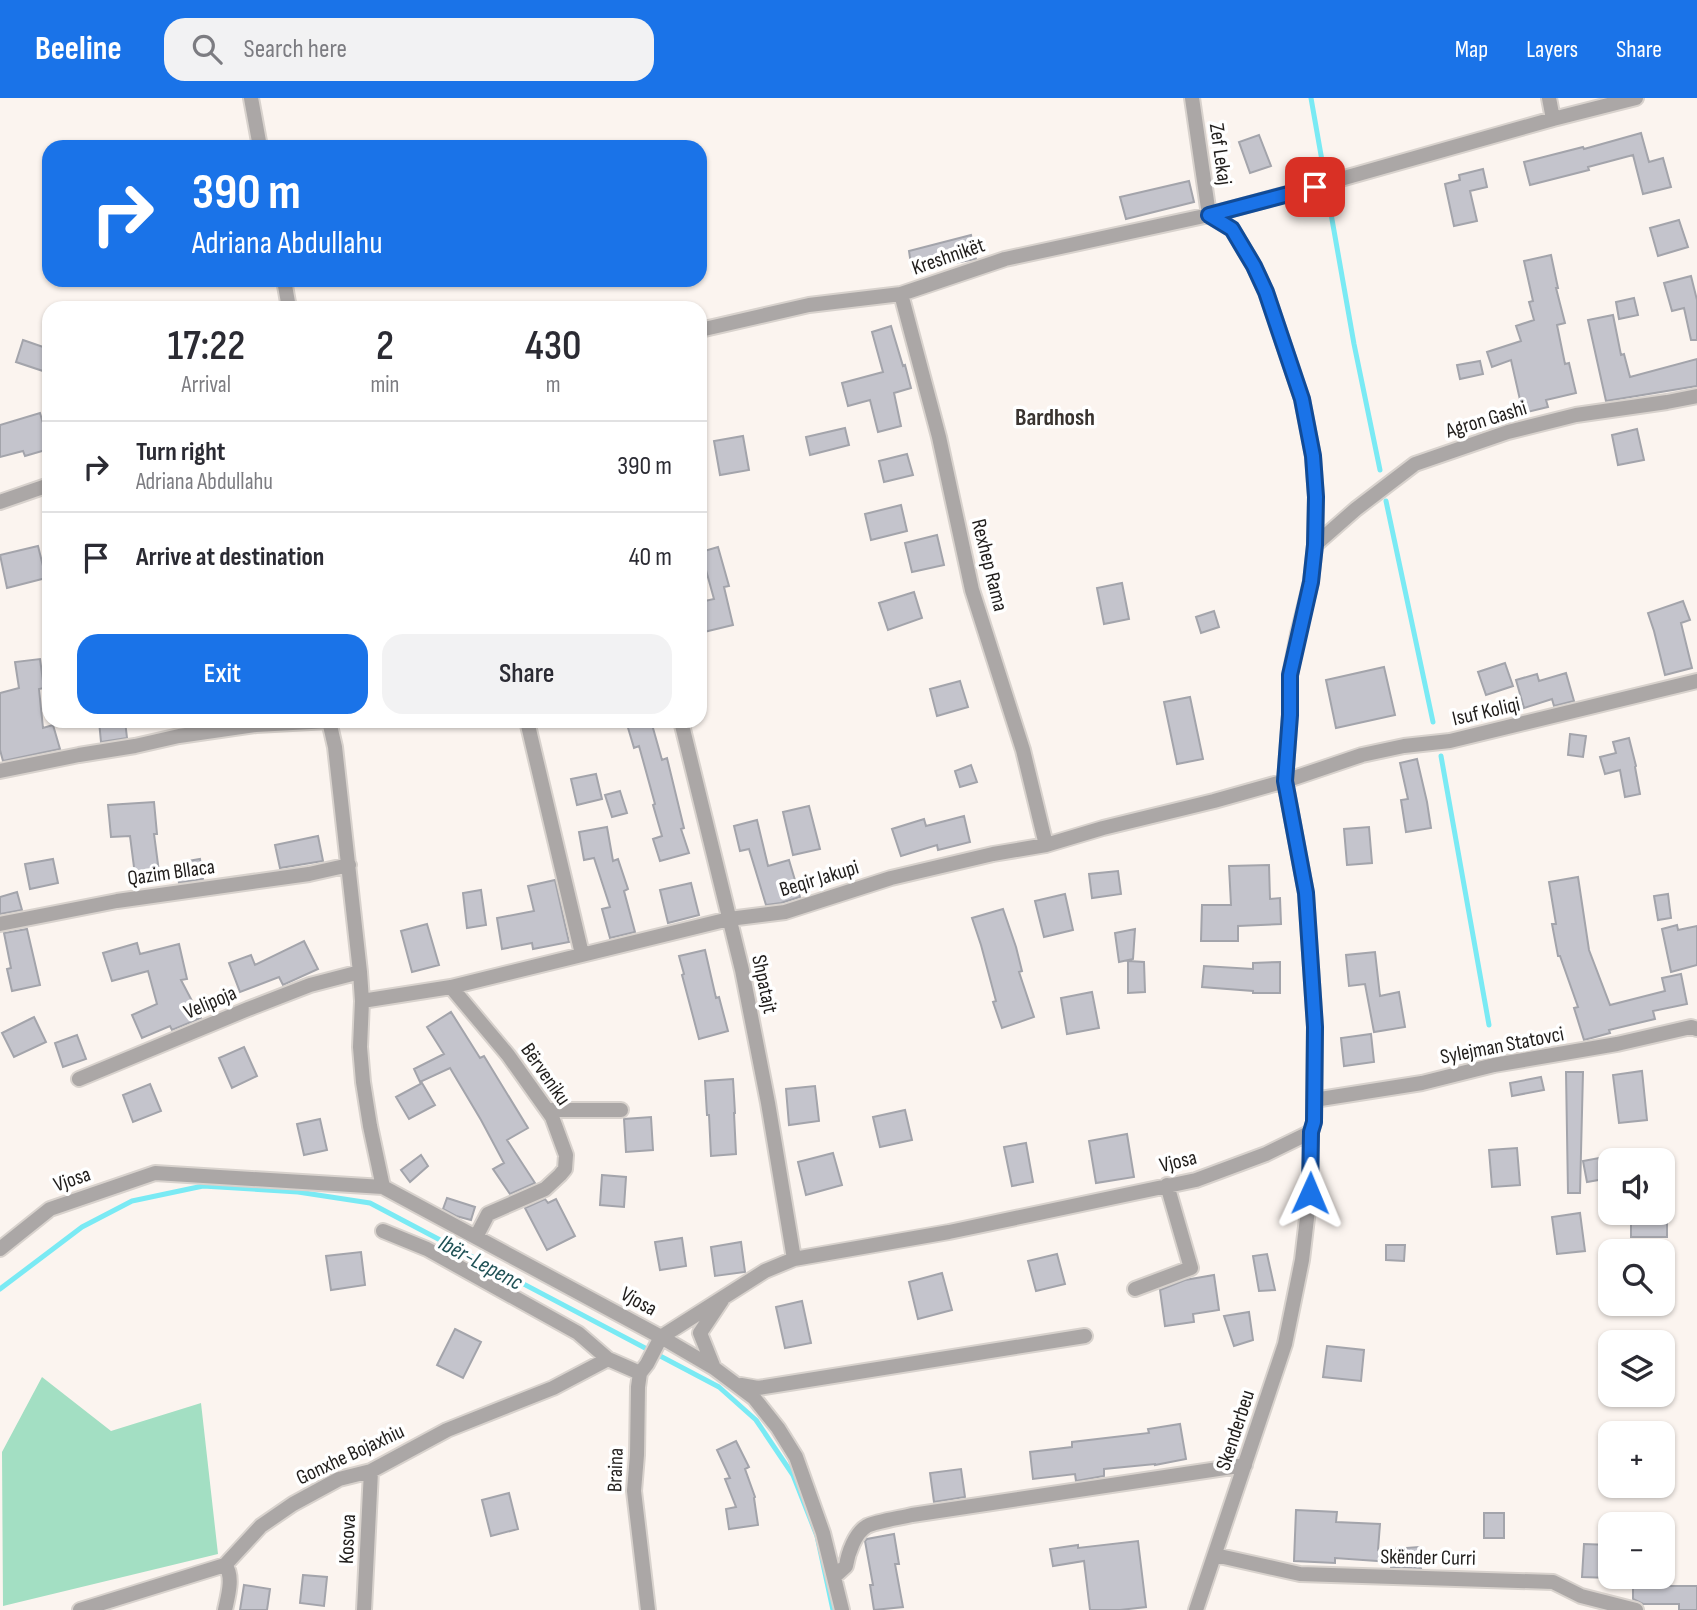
<!DOCTYPE html>
<meta charset="utf-8">
<style>
:root{--surface:#fff;--page:#f2f2f3;--text:#2b2b33;--muted:#7c7c81;--line:#e1e1e2;--accent:#1a73e8}
body{margin:0;font-family:"Sofia Sans Condensed",sans-serif;background:var(--page);color:var(--text);height:100vh;display:flex;flex-direction:column;font-size:26px;white-space:nowrap}
*{box-sizing:border-box;margin:0}
p{font-size:23px;color:var(--muted)}
.icon{flex:none;width:38px;height:38px;fill:none;stroke:currentColor;stroke-width:2;stroke-linecap:round;stroke-linejoin:round}
.map{position:relative;flex:1;overflow:hidden}
.drawer{position:absolute;left:42px;top:203px;width:665px;height:427px;display:flex;flex-direction:column;background:var(--surface);border-radius:21px;box-shadow:0 2px 5px #0004}
.drawer>*{flex:none}
.banner{position:absolute;left:42px;top:42px;width:665px;height:147px;border-radius:21px;box-shadow:0 2px 5px #0004;background:#1a73e8;color:#fff;overflow:hidden}
.tools{position:absolute;left:1598px;top:1050px;display:grid;gap:14px}
.tools a{display:grid;place-items:center;width:77px;height:77px;border-radius:14px;background:var(--surface);box-shadow:0 2px 5px #0004;font-size:35px}
.pin{position:absolute;display:grid;place-items:center;width:60px;height:60px;color:#fff;margin:-30px;border-radius:14px;box-shadow:0 4px 10px #0006}
.me{position:absolute;width:77px;margin:-38px;rotate:1deg;stroke-linejoin:round;filter:drop-shadow(0 0 5px #0008)}
.turn{display:flex;align-items:center;gap:24px;height:147px;padding:0 35px;font-size:32px}
.turn .icon{width:91px;height:91px;stroke-width:2.5}
.turn b{display:block;font-size:49px;line-height:60px}
.eta{display:flex;justify-content:space-evenly;align-items:center;height:119px;text-align:center}
.eta b{font-size:42px;font-weight:600;line-height:49px}
.action{display:flex;gap:14px;margin-top:auto;padding:14px 35px}
.action a{flex:1;height:80px;border-radius:21px;background:var(--accent);color:#fff;font-size:28px;font-weight:600;line-height:80px;text-align:center}
.action a+a{background:var(--page);color:var(--text)}
ul{padding:0;list-style:none}
li{display:flex;align-items:center;gap:21px;height:91px;padding:0 35px;border-top:2px solid var(--line)}
li div{flex:1}
li b{display:block;font-size:26px}
li em{font-style:normal}
header{display:flex;align-items:center;gap:42px;box-sizing:border-box;height:98px;padding:0 35px;background:var(--accent);color:#fff}
header strong{font-size:33px}
nav{display:flex;gap:38px;margin-inline-start:auto;font-size:24px}
.search{width:490px;height:63px;background:var(--page);display:flex;align-items:center;gap:18px;box-sizing:border-box;padding:0 24px;border-radius:21px;color:var(--muted);font-size:26px}
.map>svg:first-child{display:block}
.green{fill:#a3dfc3}
.lines{fill:none;stroke-linecap:round;stroke-linejoin:round}
.stream{stroke:#7aeaf4;stroke-width:5}
.building{fill:#c4c4cc;stroke:#a3a4ab;stroke-width:2}
.minor-casing{stroke:#d8d2cd;stroke-width:18}
.minor{stroke:#aba7a6;stroke-width:14}
.route-casing{stroke:#114b97;stroke-width:18}
.route{stroke:#1a73e8;stroke-width:12}
.labels{text-anchor:middle;stroke-width:7;stroke-linejoin:round;paint-order:stroke}
.street-label{font-size:21px;fill:#201d1b;stroke:#fff}
.water-label{font-size:23px;font-style:italic;fill:#205256;stroke:#fff}
.quarter-label{font-size:24px;font-weight:bold;fill:#3a3430;stroke:#fff}
</style>
<header>
<strong>Beeline</strong>
<div class="search"><svg class="icon" aria-label="search" viewBox="0 0 24 24"><circle cx="10" cy="10" r="6"/><path d="M15 15l6 6"/></svg>Search here</div>
<nav><a>Map</a><a>Layers</a><a>Share</a></nav>
</header>
<div class="map">
<svg width="1697" height="1512" viewBox="0 0 1697 1512">
<rect width="100%" height="100%" fill="#fbf4ef"/>
<!-- green -->
<path class="green" d="M 42,1279 L 111,1333 L 201,1305 L 218,1456 L 3,1508 L 2,1354 Z"/>
<g class="lines">
<!-- stream -->
<path class="stream" d="M 1311,0 L 1324,74
M 1330,110 L 1354,246 L 1380,372
M 1386,403 L 1433,624
M 1441,658 L 1489,927
M 0,1191 L 82,1129 L 132,1103 L 203,1088 L 298,1094 L 370,1105 L 719,1289 L 756,1322 L 793,1377 L 817,1438 L 833,1512"/>
</g>
<!-- building -->
<path class="building" d="M 1641,35 L 1649,64 L 1663,60 L 1671,89 L 1643,96 L 1633,57 L 1588,69 L 1589,72 L 1530,87 L 1524,64 L 1583,49 L 1584,51 Z
M 1259,37 L 1271,68 L 1250,75 L 1239,44 Z
M 1483,71 L 1487,89 L 1470,93 L 1477,123 L 1454,128 L 1445,86 L 1460,82 L 1459,77 Z
M 1189,83 L 1194,104 L 1126,121 L 1120,99 Z
M 1679,122 L 1688,149 L 1658,158 L 1650,130 Z
M 971,137 L 976,161 L 912,173 L 909,153 Z
M 1551,157 L 1558,190 L 1556,190 L 1565,225 L 1557,227 L 1565,266 L 1569,265 L 1576,295 L 1546,302 L 1548,309 L 1523,315 L 1511,262 L 1492,269 L 1487,254 L 1521,243 L 1516,228 L 1534,222 L 1529,204 L 1533,203 L 1524,163 Z
M 1691,178 L 1697,202 L 1697,242 L 1691,242 L 1684,210 L 1672,213 L 1664,185 Z
M 1634,200 L 1638,217 L 1619,221 L 1616,204 Z
M 1613,217 L 1621,257 L 1624,256 L 1630,279 L 1697,261 L 1697,288 L 1606,303 L 1588,222 Z
M 891,228 L 903,268 L 905,267 L 911,290 L 894,295 L 901,328 L 878,334 L 870,302 L 848,308 L 842,285 L 883,274 L 872,234 Z
M 23,242 L 49,251 L 49,275 L 16,264 Z
M 1480,263 L 1483,276 L 1460,281 L 1457,267 Z
M 40,315 L 49,346 L 49,351 L 25,358 L 23,353 L 0,359 L 0,327 Z
M 845,330 L 849,347 L 810,357 L 806,339 Z
M 1637,331 L 1644,362 L 1618,367 L 1612,337 Z
M 743,338 L 749,372 L 720,377 L 714,343 Z
M 907,356 L 913,377 L 884,384 L 879,363 Z
M 901,407 L 907,433 L 871,442 L 865,416 Z
M 937,437 L 944,467 L 912,474 L 905,445 Z
M 38,448 L 46,480 L 7,490 L 0,457 Z
M 718,449 L 729,488 L 724,489 L 733,527 L 704,534 L 700,520 L 700,504 L 714,501 L 701,454 Z
M 1122,485 L 1129,521 L 1104,526 L 1097,490 Z
M 914,494 L 922,520 L 888,532 L 879,505 Z
M 1683,503 L 1690,522 L 1681,525 L 1692,570 L 1665,577 L 1654,533 L 1648,515 Z
M 1214,513 L 1219,529 L 1201,535 L 1196,519 Z
M 40,561 L 44,590 L 39,591 L 43,630 L 53,627 L 60,651 L 3,663 L 0,652 L 0,595 L 19,590 L 15,564 Z
M 1505,565 L 1513,588 L 1486,597 L 1478,574 Z
M 1384,569 L 1395,617 L 1336,630 L 1326,582 Z
M 1566,575 L 1574,603 L 1554,608 L 1552,601 L 1524,610 L 1516,582 L 1537,576 L 1539,583 Z
M 960,583 L 968,609 L 937,618 L 930,591 Z
M 1190,599 L 1203,661 L 1177,666 L 1164,604 Z
M 99,623 L 125,623 L 127,640 L 101,644 Z
M 626,623 L 651,623 L 662,662 L 667,660 L 684,730 L 681,731 L 689,755 L 660,763 L 653,741 L 662,738 L 653,707 L 655,706 L 639,648 L 634,650 Z
M 1570,636 L 1586,638 L 1583,659 L 1568,657 Z
M 1629,640 L 1636,668 L 1635,669 L 1640,696 L 1625,699 L 1620,672 L 1605,676 L 1600,659 L 1616,655 L 1613,644 Z
M 1417,661 L 1427,704 L 1431,730 L 1406,734 L 1401,702 L 1408,701 L 1400,665 Z
M 971,667 L 977,684 L 960,689 L 955,673 Z
M 596,676 L 602,701 L 577,707 L 571,681 Z
M 620,693 L 627,715 L 612,719 L 605,697 Z
M 154,704 L 157,736 L 154,736 L 159,774 L 135,777 L 130,738 L 111,739 L 108,707 Z
M 809,708 L 820,751 L 793,757 L 783,714 Z
M 964,718 L 970,744 L 938,752 L 937,747 L 901,758 L 892,731 L 924,721 L 926,728 Z
M 757,722 L 768,768 L 789,762 L 800,799 L 781,805 L 766,807 L 749,751 L 740,753 L 734,728 Z
M 607,729 L 613,763 L 618,761 L 628,791 L 624,793 L 635,834 L 610,840 L 602,811 L 610,809 L 594,760 L 584,762 L 579,734 Z
M 1369,729 L 1372,765 L 1347,767 L 1344,731 Z
M 318,738 L 323,763 L 280,770 L 275,747 Z
M 53,761 L 58,785 L 30,791 L 25,766 Z
M 200,761 L 203,781 L 179,785 L 176,765 Z
M 1269,767 L 1270,801 L 1280,800 L 1281,826 L 1238,828 L 1238,843 L 1201,843 L 1202,807 L 1231,807 L 1229,768 Z
M 1118,773 L 1121,796 L 1092,800 L 1089,776 Z
M 1578,779 L 1589,852 L 1610,907 L 1665,893 L 1662,880 L 1681,876 L 1687,906 L 1653,913 L 1655,921 L 1609,932 L 1610,935 L 1584,942 L 1574,910 L 1578,909 L 1560,858 L 1558,858 L 1552,826 L 1556,826 L 1549,784 Z
M 555,782 L 569,844 L 533,851 L 532,845 L 502,851 L 497,820 L 534,813 L 528,788 Z
M 691,785 L 699,817 L 668,825 L 660,792 Z
M 481,792 L 486,827 L 467,830 L 463,795 Z
M 17,794 L 22,812 L 0,816 L 0,799 Z
M 1065,796 L 1073,832 L 1044,839 L 1035,803 Z
M 1668,796 L 1671,820 L 1658,822 L 1654,798 Z
M 1003,811 L 1016,849 L 1022,873 L 1019,874 L 1034,919 L 1002,930 L 993,904 L 996,903 L 981,847 L 972,820 Z
M 427,826 L 439,867 L 412,874 L 401,833 Z
M 1677,827 L 1678,832 L 1697,828 L 1697,867 L 1671,874 L 1662,831 Z
M 27,831 L 40,887 L 12,893 L 7,871 L 11,870 L 4,835 Z
M 1135,831 L 1133,861 L 1119,864 L 1115,835 Z
M 304,843 L 318,871 L 283,887 L 279,879 L 240,894 L 229,865 L 251,857 L 255,867 Z
M 137,845 L 140,856 L 179,846 L 187,881 L 181,882 L 201,920 L 172,932 L 170,928 L 142,940 L 132,917 L 157,906 L 148,873 L 112,883 L 103,855 Z
M 705,852 L 716,900 L 719,899 L 728,933 L 699,941 L 682,877 L 684,876 L 679,858 Z
M 1375,854 L 1380,898 L 1399,894 L 1405,929 L 1374,934 L 1365,886 L 1349,888 L 1346,857 Z
M 1128,863 L 1144,864 L 1145,894 L 1128,895 Z
M 1280,864 L 1280,895 L 1253,895 L 1253,893 L 1202,889 L 1204,868 L 1253,871 L 1253,865 Z
M 1092,894 L 1099,930 L 1067,936 L 1061,900 Z
M 451,914 L 480,960 L 484,958 L 528,1030 L 507,1042 L 535,1085 L 510,1096 L 493,1071 L 504,1065 L 481,1022 L 450,970 L 420,984 L 414,971 L 444,956 L 427,929 Z
M 34,919 L 46,944 L 14,959 L 2,935 Z
M 1371,936 L 1374,964 L 1344,968 L 1341,940 Z
M 77,937 L 86,961 L 63,969 L 55,945 Z
M 244,949 L 257,978 L 232,990 L 219,960 Z
M 1642,973 L 1647,1022 L 1619,1025 L 1613,977 Z
M 1566,974 L 1583,974 L 1580,1095 L 1568,1095 Z
M 1541,979 L 1544,992 L 1512,998 L 1510,985 Z
M 733,981 L 735,1015 L 734,1015 L 736,1056 L 711,1058 L 709,1017 L 707,1017 L 705,983 Z
M 422,985 L 435,1007 L 409,1021 L 396,999 Z
M 150,986 L 161,1013 L 133,1024 L 123,997 Z
M 815,988 L 819,1023 L 789,1027 L 786,991 Z
M 905,1012 L 912,1042 L 880,1049 L 873,1019 Z
M 651,1019 L 653,1052 L 626,1054 L 624,1021 Z
M 320,1021 L 327,1052 L 304,1057 L 297,1026 Z
M 1127,1036 L 1134,1079 L 1096,1085 L 1089,1043 Z
M 1026,1045 L 1033,1084 L 1012,1088 L 1004,1049 Z
M 1517,1050 L 1520,1087 L 1492,1089 L 1489,1052 Z
M 833,1055 L 842,1087 L 806,1097 L 798,1064 Z
M 421,1057 L 428,1068 L 410,1084 L 401,1072 Z
M 1610,1058 L 1610,1080 L 1587,1084 L 1583,1063 Z
M 602,1077 L 626,1079 L 624,1109 L 600,1107 Z
M 447,1100 L 475,1109 L 471,1122 L 456,1118 L 443,1111 Z
M 545,1101 L 548,1105 L 556,1101 L 575,1138 L 547,1152 L 525,1110 Z
M 1580,1115 L 1585,1153 L 1557,1156 L 1552,1119 Z
M 1631,1115 L 1667,1115 L 1667,1139 L 1631,1139 Z
M 682,1140 L 686,1168 L 660,1172 L 655,1144 Z
M 741,1144 L 745,1174 L 715,1178 L 711,1149 Z
M 1386,1147 L 1405,1147 L 1404,1163 L 1386,1162 Z
M 361,1154 L 365,1187 L 331,1192 L 326,1158 Z
M 1057,1156 L 1065,1186 L 1036,1193 L 1028,1163 Z
M 1267,1156 L 1275,1192 L 1259,1193 L 1253,1158 Z
M 942,1175 L 952,1212 L 918,1221 L 909,1184 Z
M 1214,1177 L 1219,1212 L 1193,1216 L 1194,1224 L 1165,1228 L 1160,1192 L 1185,1182 Z
M 802,1203 L 811,1245 L 785,1250 L 776,1209 Z
M 1249,1214 L 1253,1242 L 1234,1248 L 1224,1218 Z
M 455,1231 L 481,1244 L 463,1280 L 437,1267 Z
M 1327,1248 L 1364,1252 L 1361,1283 L 1323,1279 Z
M 1180,1326 L 1186,1361 L 1155,1367 L 1155,1366 L 1104,1371 L 1104,1378 L 1076,1383 L 1075,1376 L 1033,1381 L 1030,1354 L 1072,1349 L 1072,1344 L 1149,1335 L 1148,1331 Z
M 736,1343 L 749,1369 L 745,1371 L 755,1399 L 754,1400 L 758,1427 L 729,1431 L 726,1411 L 736,1409 L 725,1381 L 730,1380 L 717,1352 Z
M 961,1371 L 965,1399 L 934,1404 L 930,1375 Z
M 509,1395 L 518,1431 L 491,1438 L 482,1402 Z
M 1296,1412 L 1337,1414 L 1336,1424 L 1380,1426 L 1378,1452 L 1419,1449 L 1421,1470 L 1391,1469 L 1391,1464 L 1335,1460 L 1335,1465 L 1294,1463 Z
M 1484,1415 L 1504,1415 L 1504,1440 L 1484,1440 Z
M 894,1436 L 899,1466 L 895,1466 L 903,1509 L 874,1512 L 870,1487 L 873,1487 L 865,1443 L 867,1441 Z
M 1138,1443 L 1146,1509 L 1120,1512 L 1090,1512 L 1084,1463 L 1053,1468 L 1050,1451 L 1078,1447 L 1078,1450 Z
M 1584,1446 L 1610,1447 L 1610,1480 L 1582,1479 Z
M 303,1477 L 327,1479 L 324,1508 L 300,1505 Z
M 1633,1479 L 1663,1479 L 1663,1488 L 1697,1488 L 1697,1512 L 1679,1512 L 1679,1506 L 1643,1506 L 1633,1501 Z
M 244,1487 L 270,1491 L 267,1512 L 240,1512 Z"/>
<g class="lines">
<!-- minor casing -->
<g class="minor-casing">
<path id="minor" d="M 251,0 L 260,49
M 1192,0 L 1209,117
M 1549,0 L 1553,21
M 284,182 L 289,210
M 901,196 L 939,339 L 972,492 L 1023,652 L 1046,747
M 700,232 L 809,207 L 901,196 L 1005,161 L 1209,117 L 1291,95 L 1553,21 L 1636,0
M 0,404 L 49,387
M 1315,447 L 1356,411 L 1415,366 L 1508,334 L 1576,317 L 1667,304 L 1697,298
M 329,623 L 335,649 L 360,874 L 362,903 L 360,949 L 363,984 L 370,1028 L 383,1089
M 527,623 L 582,856
M 681,623 L 742,872 L 768,1005 L 794,1161
M 0,673 L 79,657 L 135,648 L 179,638 L 256,627 L 329,623
M 0,826 L 117,803 L 309,776 L 349,767
M 451,889 L 508,957 L 552,1019 L 566,1057 L 565,1071 L 560,1077 L 545,1091 L 488,1116 L 476,1139
M 362,903 L 451,889 L 729,821 L 785,814 L 891,780 L 993,756 L 1046,747 L 1103,730 L 1214,703 L 1285,683 L 1362,657 L 1404,648 L 1450,643 L 1697,583
M 79,981 L 248,911 L 310,887 L 360,874
M 1314,1002 L 1422,985 L 1494,967 L 1617,946 L 1691,929 L 1697,931
M 548,1012 L 621,1012
M 383,1133 L 427,1151 L 578,1235 L 608,1261
M 0,1151 L 50,1111 L 155,1075 L 383,1089 L 661,1239 L 714,1270 L 754,1300 L 778,1330 L 796,1359 L 823,1435 L 842,1512
M 1135,1191 L 1191,1170 L 1167,1087
M 714,1270 L 700,1235 L 722,1202
M 741,1287 L 758,1290 L 1085,1238
M 1215,1457 L 1300,1476 L 1553,1484 L 1581,1498 L 1636,1512
M 835,1478 L 846,1468 C 848,1455 855,1435 867,1428 C 878,1423 900,1420 912,1417 L 1245,1367
M 80,1512 L 225,1467 L 261,1428 L 293,1406 L 339,1381 L 371,1373 L 447,1332 L 553,1290 L 608,1261 L 640,1275
M 225,1512 C 228,1498 234,1478 225,1467
M 364,1512 L 371,1373
M 648,1512 L 634,1393 L 637,1357 L 638,1289 L 640,1275 L 647,1266 L 661,1239 L 765,1173 L 794,1161 L 949,1134 L 1196,1082 L 1266,1056 L 1311,1034
M 1196,1512 L 1285,1246 L 1302,1162 L 1310,1095 L 1311,1034 L 1314,1024 L 1315,929 L 1306,795 L 1285,683 L 1290,617 L 1290,577 L 1298,536 L 1311,484 L 1315,447 L 1316,399 L 1313,358 L 1302,301 L 1266,194 L 1254,168 L 1232,131 L 1209,117"/>
</g>
<!-- minor -->
<use href="#minor" class="minor"/>
</g>
<g class="lines">
<!-- route casing -->
<g class="route-casing">
<path id="route" d="M 1310,1095 L 1311,1034 L 1314,1024 L 1315,929 L 1306,795 L 1285,683 L 1290,617 L 1290,577 L 1311,484 L 1315,447 L 1316,399 L 1313,358 L 1302,301 L 1266,194 L 1254,168 L 1232,131 L 1209,117 L 1315,89"/>
</g>
<!-- route -->
<use href="#route" class="route"/>
</g>
<g class="labels">
<!-- street labels -->
<g class="street-label">
<text transform="translate(1221 56) rotate(82)" y="7">Zef Lekaj</text>
<text transform="translate(948 158) rotate(-19)" y="7">Kreshnikët</text>
<text transform="translate(1486 321) rotate(-17)" y="7">Agron Gashi</text>
<text transform="translate(990 467) rotate(76)" y="7">Rexhep Rama</text>
<text transform="translate(1486 613) rotate(-13)" y="7">Isuf Koliqi</text>
<text transform="translate(171 774) rotate(-8)" y="7">Qazim Bllaca</text>
<text transform="translate(819 780) rotate(-17)" y="7">Beqir Jakupi</text>
<text transform="translate(765 886) rotate(78)" y="7">Shpatajt</text>
<text transform="translate(210 904) rotate(-23)" y="7">Velipoja</text>
<text transform="translate(1502 947) rotate(-11)" y="7">Sylejman Statovci</text>
<text transform="translate(546 976) rotate(55)" y="7">Bërveniku</text>
<text transform="translate(1178 1063) rotate(-14)" y="7">Vjosa</text>
<text transform="translate(72 1081) rotate(-19)" y="7">Vjosa</text>
<text transform="translate(639 1203) rotate(29)" y="7">Vjosa</text>
<text transform="translate(1235 1332) rotate(-72)" y="7">Skenderbeu</text>
<text transform="translate(350 1356) rotate(-25)" y="7">Gonxhe Bojaxhiu</text>
<text transform="translate(615 1372) rotate(-88)" y="7">Braina</text>
<text transform="translate(347 1441) rotate(-87)" y="7">Kosova</text>
<text transform="translate(1428 1459) rotate(1)" y="7">Skënder Curri</text>
</g>
<!-- water labels -->
<g class="water-label">
<text transform="translate(481 1164) rotate(28)" y="8">Ibër-Lepenc</text>
</g>
<!-- quarter labels -->
<g class="quarter-label">
<text x="1055" y="327">Bardhosh</text>
</g>
</g>
</svg>
<div class="tools">
<a><svg class="icon" aria-label="sound" viewBox="0 0 24 24"><path d="M4 9h4l5-4v14l-5-4H4zM17 9q2 3 0 6"/></svg></a>
<a><svg class="icon" aria-label="search" viewBox="0 0 24 24"><circle cx="10" cy="10" r="6"/><path d="M15 15l6 6"/></svg></a>
<a><svg class="icon" aria-label="layers" viewBox="0 0 24 24"><path d="M12 4l9 5-9 5-9-5zM3 14l9 5 9-5"/></svg></a>
<a>+</a>
<a>−</a>
</div>
<div class="pin" style="left:1315px;top:89px;background:#d93025"><svg class="icon" aria-label="arrive" viewBox="0 0 24 24"><path d="M6 21V4h12l-3 4 3 4H6"/></svg></div>
<svg class="me" style="left:1310px;top:1095px" viewBox="-20 -20 40 40"><path d="M0-17L14 15 0 8-14 15z" fill="#1a73e8" stroke="#fff" stroke-width="4"/></svg>
<div class="banner">
<div class="turn"><svg class="icon" aria-label="right" viewBox="0 0 24 24"><path d="M7 20v-9h11M14 6l5 5-5 5"/></svg><div><b>390 m</b>Adriana Abdullahu</div></div>
</div>
<section class="drawer">
<div class="eta">
<div><b>17:22</b><p>Arrival</p></div>
<div><b>2</b><p>min</p></div>
<div><b>430</b><p>m</p></div>
</div>
<ul>
<li><svg class="icon" aria-label="right" viewBox="0 0 24 24"><path d="M7 20v-9h11M14 6l5 5-5 5"/></svg><div><b>Turn right</b><p>Adriana Abdullahu</p></div><em>390 m</em></li>
<li><svg class="icon" aria-label="arrive" viewBox="0 0 24 24"><path d="M6 21V4h12l-3 4 3 4H6"/></svg><div><b>Arrive at destination</b></div><em>40 m</em></li>
</ul>
<div class="action"><a>Exit</a><a>Share</a></div>
</section>
</div>
